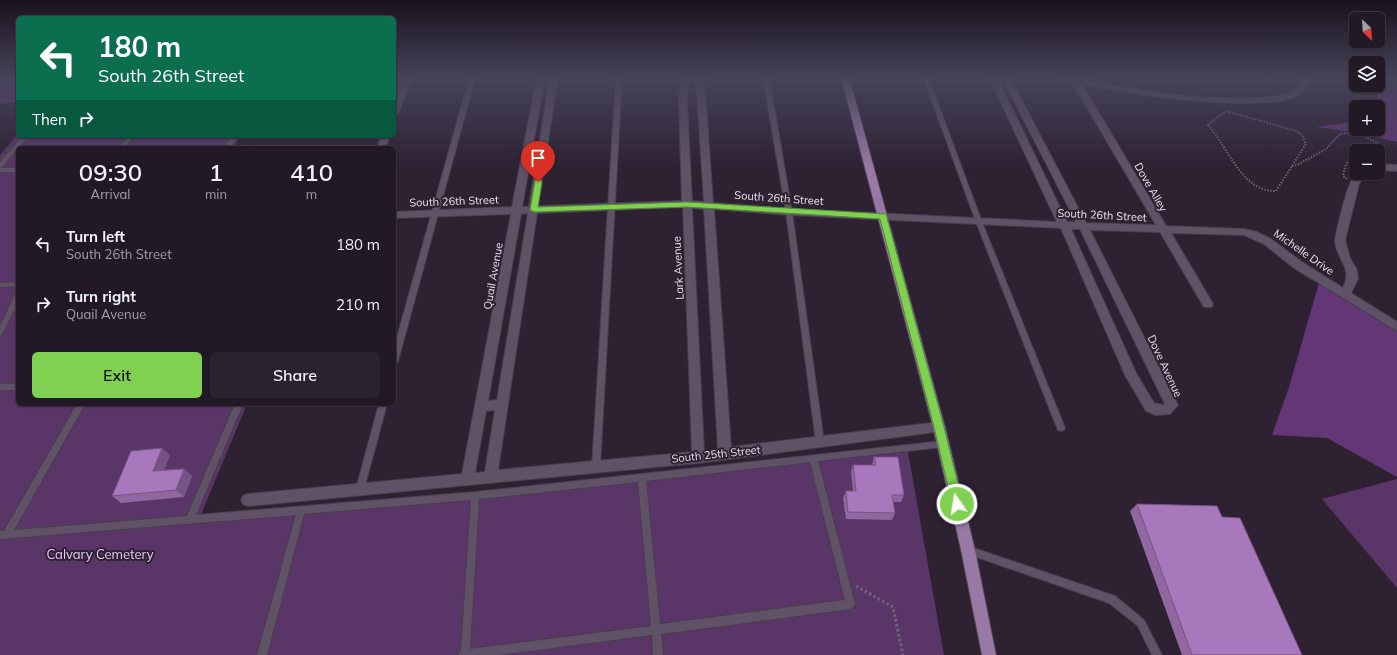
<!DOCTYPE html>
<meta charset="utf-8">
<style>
:root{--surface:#221926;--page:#2a222e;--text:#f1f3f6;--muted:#a2a0a7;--line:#3f3843;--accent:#80d051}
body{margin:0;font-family:Mulish,sans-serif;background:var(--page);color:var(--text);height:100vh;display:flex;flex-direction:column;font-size:15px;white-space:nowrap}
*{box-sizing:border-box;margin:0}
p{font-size:13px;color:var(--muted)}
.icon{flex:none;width:22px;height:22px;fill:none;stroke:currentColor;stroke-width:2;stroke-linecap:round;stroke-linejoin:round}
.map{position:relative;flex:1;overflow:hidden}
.drawer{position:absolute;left:16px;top:146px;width:380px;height:260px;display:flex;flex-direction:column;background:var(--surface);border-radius:6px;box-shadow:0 1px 3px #0004,0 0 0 1px var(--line)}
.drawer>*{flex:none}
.guide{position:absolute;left:16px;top:16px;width:380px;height:122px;border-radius:6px;box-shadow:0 1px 3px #0004,0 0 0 1px var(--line);background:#0b6e4f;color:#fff;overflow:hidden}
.needle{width:26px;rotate:155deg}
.fabs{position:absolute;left:1349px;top:12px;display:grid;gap:8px}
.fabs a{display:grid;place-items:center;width:36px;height:36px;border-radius:6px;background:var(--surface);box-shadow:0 1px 3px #0004,0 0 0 1px var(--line);font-size:20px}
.pin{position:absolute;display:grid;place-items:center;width:34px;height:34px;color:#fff;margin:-41px -17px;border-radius:50% 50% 50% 0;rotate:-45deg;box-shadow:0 0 4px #0007}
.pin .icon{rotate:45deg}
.me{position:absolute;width:44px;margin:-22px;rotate:347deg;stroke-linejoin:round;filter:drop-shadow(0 0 3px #0008)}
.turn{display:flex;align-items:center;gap:14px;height:84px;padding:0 16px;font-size:18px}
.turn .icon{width:52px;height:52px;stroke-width:2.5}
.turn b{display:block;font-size:28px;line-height:34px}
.then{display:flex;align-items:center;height:38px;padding:0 16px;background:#0003;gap:8px;font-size:15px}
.eta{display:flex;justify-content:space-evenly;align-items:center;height:68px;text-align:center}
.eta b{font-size:24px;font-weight:600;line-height:28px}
.action{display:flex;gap:8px;margin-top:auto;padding:8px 16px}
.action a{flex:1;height:46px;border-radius:6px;background:var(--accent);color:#111;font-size:16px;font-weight:600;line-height:46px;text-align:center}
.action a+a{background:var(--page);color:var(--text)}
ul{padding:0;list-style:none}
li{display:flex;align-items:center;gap:12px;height:60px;padding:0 16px}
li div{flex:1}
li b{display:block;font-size:15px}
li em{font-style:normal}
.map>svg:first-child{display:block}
.green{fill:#5a3568}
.forest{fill:#633775}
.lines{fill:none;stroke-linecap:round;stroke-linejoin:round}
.service-casing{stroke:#483e4d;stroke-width:2}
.minor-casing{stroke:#483e4d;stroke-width:2}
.primary-casing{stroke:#483e4d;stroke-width:2}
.path-far1{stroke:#706574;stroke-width:2;stroke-dasharray:1.5 1.5;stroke-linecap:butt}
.path{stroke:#706574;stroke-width:3;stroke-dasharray:2.5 2.5;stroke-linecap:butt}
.service{fill:#605266;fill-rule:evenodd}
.minor{fill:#605266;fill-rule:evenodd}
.primary{fill:#9779a4;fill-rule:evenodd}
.wall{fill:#9067a1}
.shaded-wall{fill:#755483}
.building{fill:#a778bb;stroke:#755483}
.route{fill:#80d051;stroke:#538735}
.labels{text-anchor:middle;stroke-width:4;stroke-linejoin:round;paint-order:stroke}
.street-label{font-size:11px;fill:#eae2ee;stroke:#2d2132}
.near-park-label{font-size:13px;fill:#eec8fe;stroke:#2d2132}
</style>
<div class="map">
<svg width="1397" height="655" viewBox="0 0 1397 655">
<rect width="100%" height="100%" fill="#2d2132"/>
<!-- green -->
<path class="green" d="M 18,134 L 18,136 L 240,136 L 233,148 L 18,148 L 18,404 L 247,404 L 197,524 L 908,452 L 944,655 L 0,655 L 0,155 Z
M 1397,479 L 1397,588 L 1322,499 Z"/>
<!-- forest -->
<path class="forest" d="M 0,77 L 18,77 L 18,102 L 0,104 Z
M 1392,77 L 1397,77 L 1397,142 L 1353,132 L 1316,127 L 1356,122 L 1356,129 L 1378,129 L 1378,107 L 1375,107 L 1380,82 Z
M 1319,283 L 1397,332 L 1397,477 L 1327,438 L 1272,435 L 1289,387 Z"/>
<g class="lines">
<!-- service casing -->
<g class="service-casing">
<path id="service" d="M 471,77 L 476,77 L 470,97 L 398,361 L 397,363 L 394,364 L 394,348 L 464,97 Z
M 616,77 L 622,77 L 600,467 L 599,470 L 596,471 L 593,470 L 592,467 Z
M 763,77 L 769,77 L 792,212 L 824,442 L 823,444 L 820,445 L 817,444 L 816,442 L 786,212 Z
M 923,77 L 928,77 L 982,222 L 1065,428 L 1064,430 L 1061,431 L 1058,430 L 1057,428 L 976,222 Z
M 23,136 L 29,136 L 2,167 L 0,168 L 0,162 Z
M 110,136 L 145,136 L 142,138 L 132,138 L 125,148 L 119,148 L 127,138 L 113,138 Z
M 231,136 L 237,136 L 230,148 L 224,148 Z
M 0,168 L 18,168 L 18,172 L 0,172 Z
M 18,282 L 18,286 L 0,287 L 0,283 Z
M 18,292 L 18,302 L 2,335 L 0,336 L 0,326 L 15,295 Z
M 0,384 L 18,384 L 18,390 L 0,390 Z
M 77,404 L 85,404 L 14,530 L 187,516 L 235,404 L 243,404 L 196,515 L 475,492 L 943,441 L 946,442 L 947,444 L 946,446 L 943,447 L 818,461 L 855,604 L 853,607 L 850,609 L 661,634 L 663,655 L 653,655 L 652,635 L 499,655 L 458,655 L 461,651 L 471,500 L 304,514 L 267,655 L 257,655 L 296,515 L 0,539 L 0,531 L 4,531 ZM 810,462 L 845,600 L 660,624 L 646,481 ZM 638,482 L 651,626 L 470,649 L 479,499 Z
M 379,404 L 387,404 L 364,489 L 363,492 L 360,493 L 357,492 L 356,489 Z
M 968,546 L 1115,596 L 1144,620 L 1162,655 L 1152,655 L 1138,626 L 1109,603 L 965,553 L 964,550 L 965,547 Z"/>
</g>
<!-- minor casing -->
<g class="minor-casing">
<path id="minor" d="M 404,77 L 412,77 L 398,114 L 394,117 L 394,103 Z
M 537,77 L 545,77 L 522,207 L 529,207 L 550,77 L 558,77 L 538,206 L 682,201 L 679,103 L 681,77 L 689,77 L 687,103 L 692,201 L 704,202 L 696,77 L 704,77 L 713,203 L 789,209 L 1057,222 L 989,77 L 997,77 L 1067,222 L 1076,222 L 1008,89 L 999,77 L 1007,77 L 1016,89 L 1086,223 L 1156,225 L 1072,82 L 1053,77 C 1079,77 1103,84 1129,88 C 1176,96 1235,103 1282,95 C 1293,93 1299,88 1303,77 L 1311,77 C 1308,85 1304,92 1296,96 C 1282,103 1264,102 1248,103 C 1192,103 1137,95 1082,84 L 1166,226 L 1244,229 L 1257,232 L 1271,239 L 1302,262 L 1343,288 C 1353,268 1338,262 1335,242 C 1335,235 1346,191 1350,184 C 1351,180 1354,176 1356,173 L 1366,173 L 1359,184 L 1345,240 L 1350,258 L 1357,270 L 1358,279 L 1351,293 L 1397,322 L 1397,331 L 1294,268 L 1264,244 L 1244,235 L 1171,233 L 1213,304 L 1212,307 L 1204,307 L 1160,232 L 1090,230 L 1178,405 L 1170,414 L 1156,415 L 1146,411 L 1125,375 L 1061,228 L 789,215 L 714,209 L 731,447 L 939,422 L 943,423 L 945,427 L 943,431 L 698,463 L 248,506 L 243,504 L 241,500 L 243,496 L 248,494 L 462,474 L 511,214 L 394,218 L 394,212 L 512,207 ZM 683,207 L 692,452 L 498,470 L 537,213 ZM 692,208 L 704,209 L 718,449 L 704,451 ZM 528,213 L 497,400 L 488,401 L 521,214 ZM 1071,229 L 1080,229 L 1165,404 L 1164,405 L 1154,403 L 1136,373 ZM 495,410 L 485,472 L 475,473 L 486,411 Z
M 382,136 L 390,136 L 385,148 L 377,148 Z
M 1378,164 L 1397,165 L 1397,171 L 1378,170 Z"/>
</g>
<!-- primary casing -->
<g class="primary-casing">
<path id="primary" d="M 841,77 L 849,77 L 945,427 L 975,550 L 996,655 L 982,655 L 961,550 L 933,427 Z"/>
</g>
<!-- path-far1 -->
<path class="path-far1" d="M 1226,111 L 1296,131 L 1302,135 L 1306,144 L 1276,191 C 1242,192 1228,147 1208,125 Z
M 1292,166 L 1297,165 L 1326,149 L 1340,134 L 1346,133 L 1364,136 L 1379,144 L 1376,147 L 1363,151
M 1347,179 L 1343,176 C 1345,166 1347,159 1356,154"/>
<!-- path -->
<path class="path" d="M 856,586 L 893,607 L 903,655"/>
<!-- service -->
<use href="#service" class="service"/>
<!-- minor -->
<use href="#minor" class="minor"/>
<!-- primary -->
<use href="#primary" class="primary"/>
</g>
<!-- wall -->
<path class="wall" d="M 170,455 L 164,470 L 184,469 L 192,476 L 184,497 L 121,503 L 112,496 Z
M 874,457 L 904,495 L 901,502 L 893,502 L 895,513 L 892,520 L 846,519 L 843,498 L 846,491 L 853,491 L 851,472 L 853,465 L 872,465 Z
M 1137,504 L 1222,517 L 1302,655 L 1182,655 L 1130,511 Z"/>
<!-- shaded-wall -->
<path class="shaded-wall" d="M 162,448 L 170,455 L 161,478 L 153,471 Z
M 184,469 L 192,476 L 184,497 L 176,490 Z"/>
<!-- building -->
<path class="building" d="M 162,448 L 153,471 L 184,469 L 176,490 L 112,496 L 131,451 Z
M 874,457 L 898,457 L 904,495 L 892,495 L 895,513 L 848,512 L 846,491 L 856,491 L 853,465 L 876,465 Z
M 1137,504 L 1217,506 L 1222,517 L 1240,518 L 1302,655 L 1192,655 Z"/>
<!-- sky -->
<linearGradient id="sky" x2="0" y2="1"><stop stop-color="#19121c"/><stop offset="0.46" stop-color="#46435a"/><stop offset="1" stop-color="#46435a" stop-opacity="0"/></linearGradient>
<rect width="1397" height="169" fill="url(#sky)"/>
<!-- route -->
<path class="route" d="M 535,180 L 541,180 L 542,182 L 538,207 L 687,202 L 886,214 L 944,427 L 963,504 L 961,508 L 957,509 L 953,508 L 952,504 L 934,427 L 880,219 L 687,207 L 534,212 L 530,210 Z"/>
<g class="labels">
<!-- street labels -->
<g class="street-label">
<text transform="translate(1151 187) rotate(60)" y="4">Dove Alley</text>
<text transform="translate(779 198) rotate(4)" y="4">South 26th Street</text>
<text transform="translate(454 201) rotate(-2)" y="4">South 26th Street</text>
<text transform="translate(1102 215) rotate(3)" y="4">South 26th Street</text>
<text transform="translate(1304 252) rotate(35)" y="4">Michelle Drive</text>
<text transform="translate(678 268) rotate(-93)" y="4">Lark Avenue</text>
<text transform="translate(493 276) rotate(-80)" y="4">Quail Avenue</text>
<text transform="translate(1165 366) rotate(65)" y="4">Dove Avenue</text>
<text transform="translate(716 454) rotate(-6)" y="4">South 25th Street</text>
</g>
<!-- near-park labels -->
<g class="near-park-label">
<text x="100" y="559">Calvary Cemetery</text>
</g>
</g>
</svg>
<div class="fabs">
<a><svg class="needle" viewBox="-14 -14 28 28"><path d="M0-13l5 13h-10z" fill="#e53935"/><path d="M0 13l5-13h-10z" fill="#a2a0a7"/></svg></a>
<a><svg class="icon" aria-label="layers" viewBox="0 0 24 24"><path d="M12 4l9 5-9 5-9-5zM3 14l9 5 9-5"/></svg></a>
<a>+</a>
<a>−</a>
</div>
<div class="pin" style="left:538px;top:182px;background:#d93025"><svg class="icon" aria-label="arrive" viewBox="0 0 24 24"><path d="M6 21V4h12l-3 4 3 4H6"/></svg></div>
<svg class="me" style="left:957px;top:504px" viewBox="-20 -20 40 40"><circle r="17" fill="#80d051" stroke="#fff" stroke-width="3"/><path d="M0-11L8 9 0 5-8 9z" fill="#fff"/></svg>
<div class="guide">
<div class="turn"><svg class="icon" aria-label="left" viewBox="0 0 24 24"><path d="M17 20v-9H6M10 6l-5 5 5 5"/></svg><div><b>180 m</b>South 26th Street</div></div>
<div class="then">Then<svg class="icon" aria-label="right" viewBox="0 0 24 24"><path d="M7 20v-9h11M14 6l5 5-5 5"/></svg></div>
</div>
<section class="drawer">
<div class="eta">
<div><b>09:30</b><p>Arrival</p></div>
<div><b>1</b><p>min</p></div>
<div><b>410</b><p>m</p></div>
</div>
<ul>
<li><svg class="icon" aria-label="left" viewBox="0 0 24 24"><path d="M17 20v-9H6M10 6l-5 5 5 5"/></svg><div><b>Turn left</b><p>South 26th Street</p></div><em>180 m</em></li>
<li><svg class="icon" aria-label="right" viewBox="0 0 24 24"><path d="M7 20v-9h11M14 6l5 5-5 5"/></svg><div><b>Turn right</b><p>Quail Avenue</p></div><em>210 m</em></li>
</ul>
<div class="action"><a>Exit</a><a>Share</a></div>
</section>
</div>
